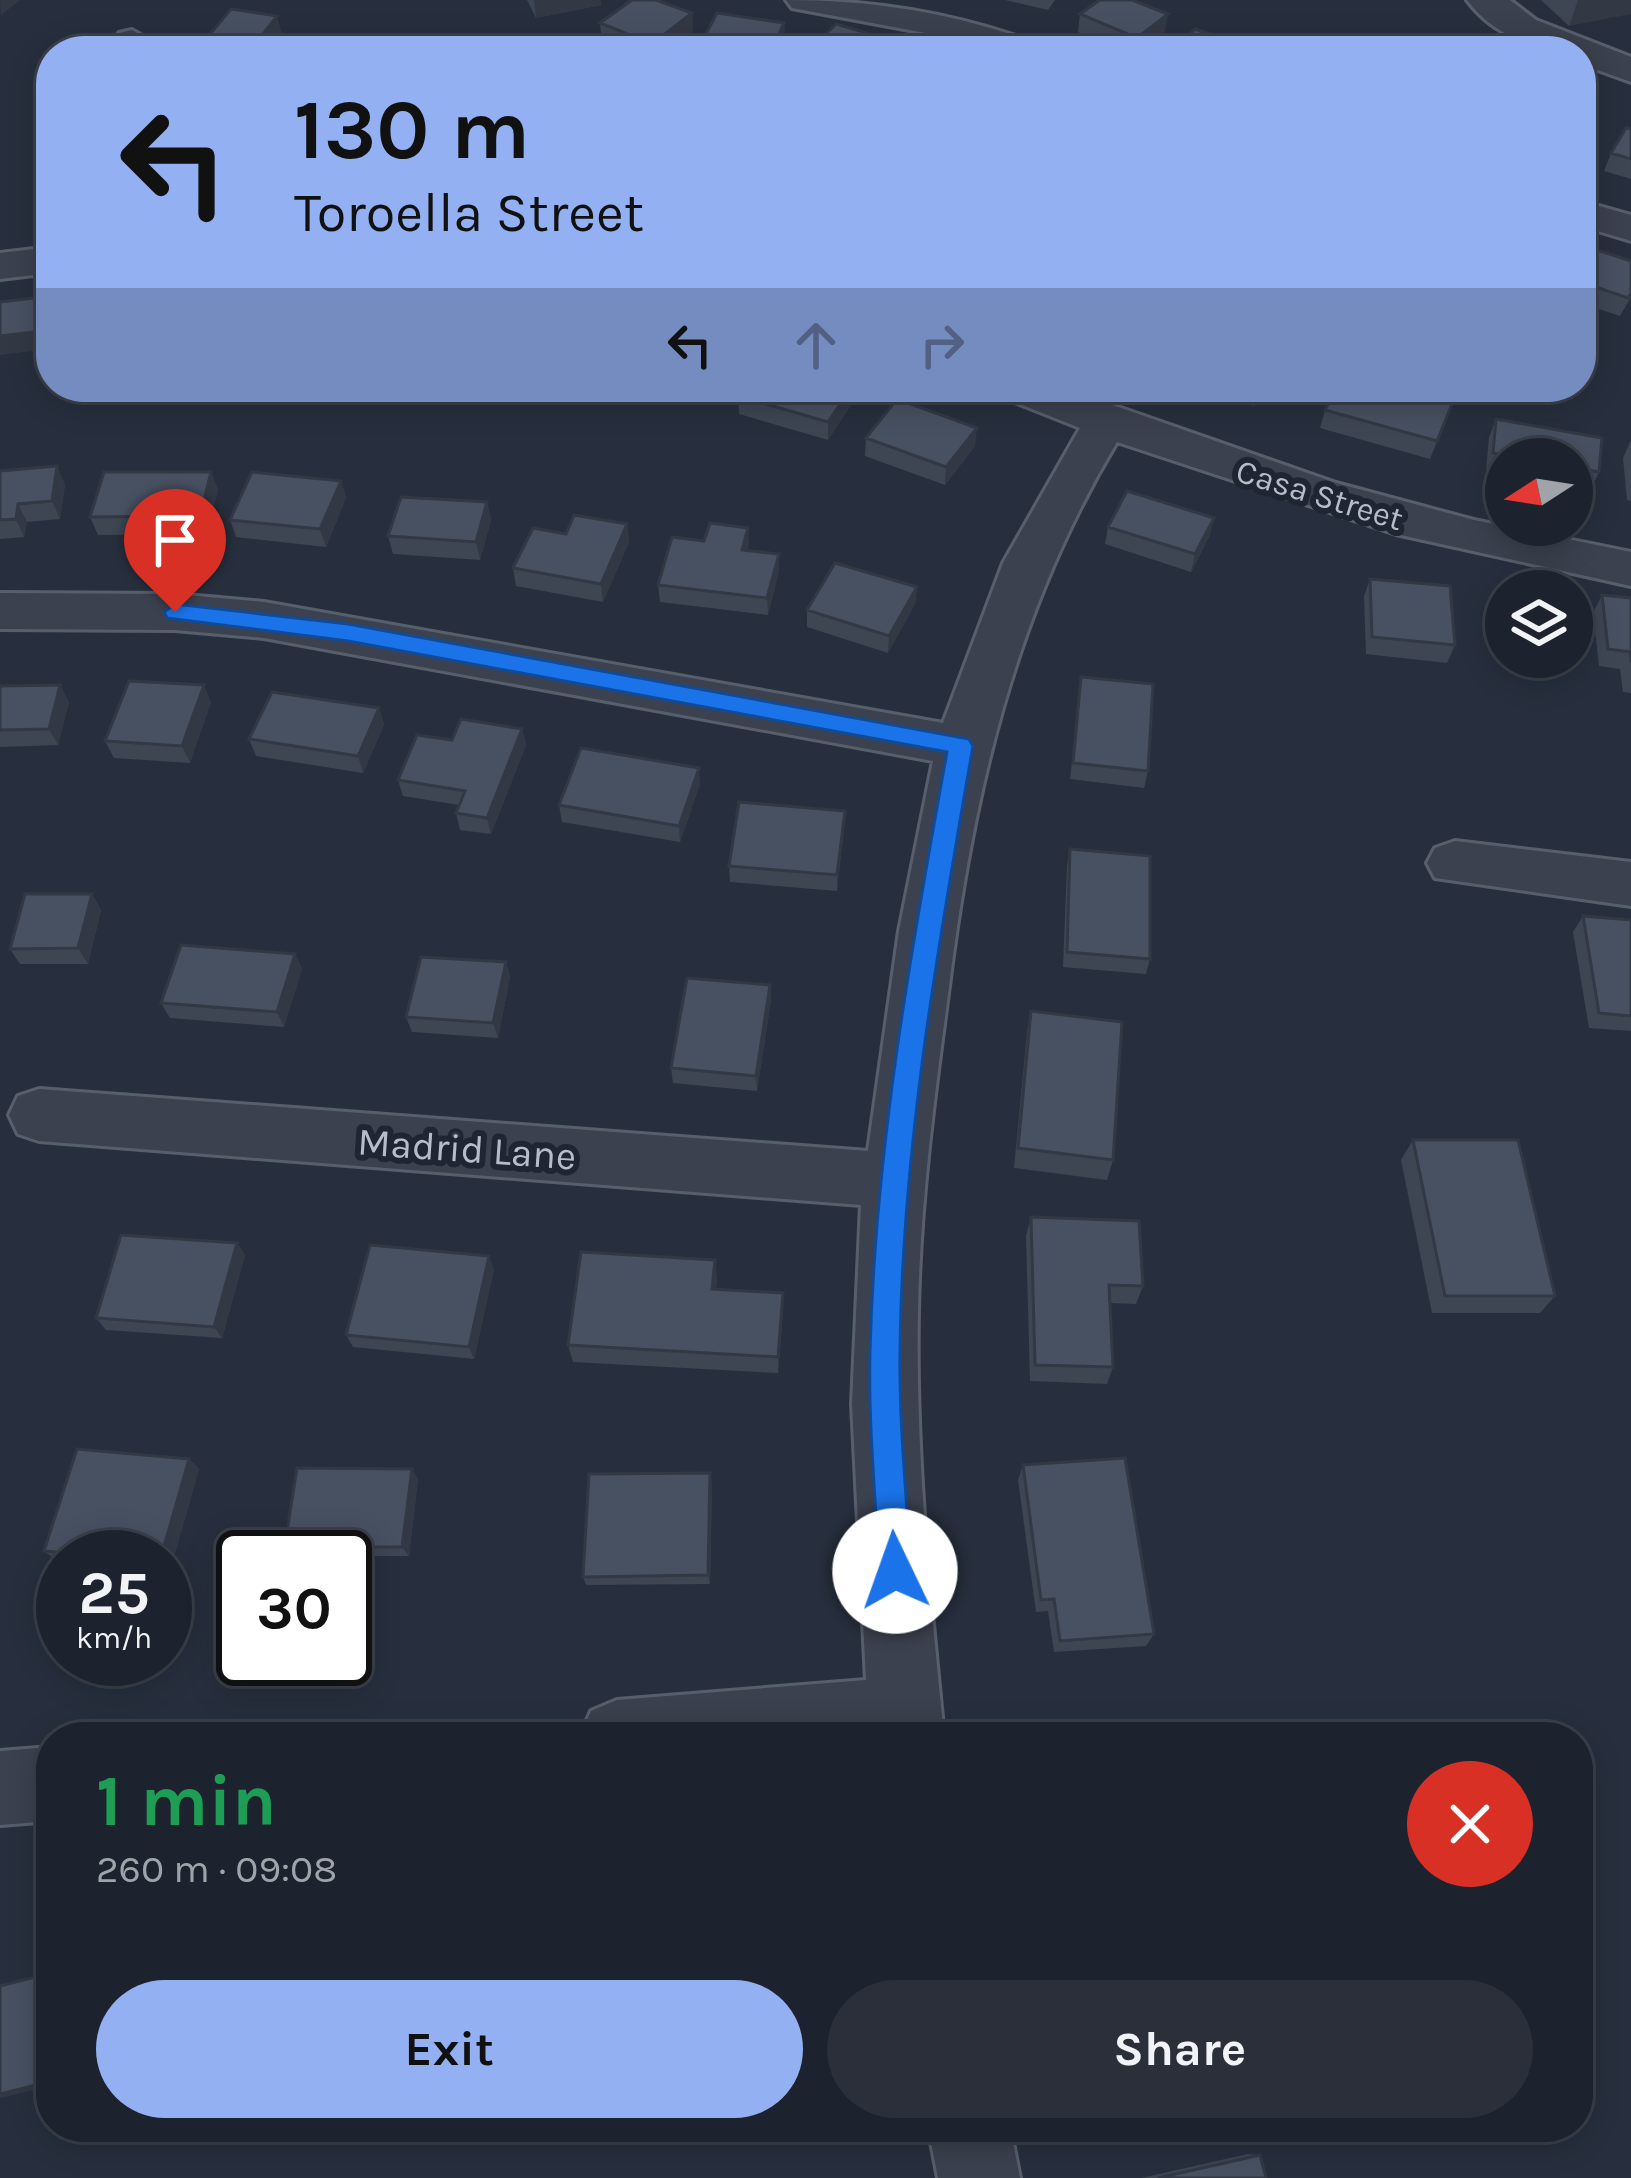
<!DOCTYPE html>
<meta charset="utf-8">
<style>
:root{--surface:#1d232e;--page:#2a2f3a;--text:#f1f3f6;--muted:#a0a4aa;--line:#3b404a;--accent:#93b0f2}
body{margin:0;font-family:Karla,sans-serif;background:var(--page);color:var(--text);height:100vh;display:flex;flex-direction:column;font-size:45px;white-space:nowrap}
*{box-sizing:border-box;margin:0}
p{font-size:39px;color:var(--muted)}
.icon{flex:none;width:66px;height:66px;fill:none;stroke:currentColor;stroke-width:2;stroke-linecap:round;stroke-linejoin:round}
.map{position:relative;flex:1;overflow:hidden}
.details{position:absolute;left:36px;top:1722px;width:1557px;height:420px;display:flex;flex-direction:column;background:var(--surface);border-radius:48px;box-shadow:0 6px 30px #0003,0 0 0 3px var(--line)}
.details>*{flex:none}
.guide{position:absolute;left:36px;top:36px;width:1560px;height:366px;border-radius:48px;box-shadow:0 6px 30px #0003,0 0 0 3px var(--line);background:#93b0f2;color:#111;overflow:hidden}
.needle{width:78px;rotate:258deg}
.buttons{position:absolute;left:1485px;top:438px;display:grid;gap:24px}
.buttons a{display:grid;place-items:center;width:108px;height:108px;border-radius:50%;background:var(--surface);box-shadow:0 6px 30px #0003,0 0 0 3px var(--line);font-size:60px}
.speed{position:absolute;left:36px;top:1530px;display:flex;gap:24px;font-size:60px;font-weight:700;text-align:center}
.speed>*{display:grid;place-content:center;width:156px;height:156px;border-radius:50%;background:var(--surface);box-shadow:0 6px 30px #0003,0 0 0 3px var(--line);line-height:1}
.speed small{font-size:30px;font-weight:400}
.speed .limit{border:6px solid #111;border-radius:18px;background:#fff;color:#111}
.pin{position:absolute;display:grid;place-items:center;width:102px;height:102px;color:#fff;margin:-123px -51px;border-radius:50% 50% 50% 0;rotate:-45deg;box-shadow:0 0 12px #0007}
.pin .icon{rotate:45deg}
.me{position:absolute;width:132px;margin:-66px;rotate:357deg;stroke-linejoin:round;filter:drop-shadow(0 0 9px #0008)}
.turn{display:flex;align-items:center;gap:42px;height:252px;padding:0 60px;font-size:54px}
.turn .icon{width:156px;height:156px;stroke-width:2.5}
.turn b{display:block;font-size:84px;line-height:102px}
.lanes{display:flex;align-items:center;height:114px;padding:0 60px;background:#0003;justify-content:center;gap:60px;direction:ltr}
.lanes .off{opacity:.35}
.round{display:grid;place-items:center;flex:none;width:126px;height:126px;border-radius:63px;background:var(--page)}
.summary{display:flex;align-items:center;justify-content:space-between;height:204px;padding:0 60px}
h1{font-size:72px;font-weight:700;line-height:90px;color:#1e9e55}
.cta{display:flex;gap:24px;margin-top:auto;padding:24px 60px}
.cta a{flex:1;height:138px;border-radius:72px;background:var(--accent);color:#111;font-size:48px;font-weight:700;line-height:138px;text-align:center}
.cta a+a{background:var(--page);color:var(--text)}
.map>svg:first-child{display:block}
.lines{fill:none;stroke-linecap:round;stroke-linejoin:round}
.minor-casing{stroke:#585f6c;stroke-width:6}
.minor{fill:#3b414e;fill-rule:evenodd}
.wall{fill:#3e4654}
.shaded-wall{fill:#323945}
.building{fill:#485162;stroke:#323945;stroke-width:3}
.route{fill:#1a73e8;stroke:#114b97;stroke-width:3}
.labels{text-anchor:middle;stroke-width:12;stroke-linejoin:round;paint-order:stroke}
.far-street-label{font-size:33px;fill:#b7bcc9;stroke:#1f2633}
.street-label{font-size:39px;fill:#b7bcc9;stroke:#1f2633}
</style>
<div class="map">
<svg width="1631" height="2178" viewBox="0 0 1631 2178">
<rect width="100%" height="100%" fill="#272f3e"/>
<g class="lines">
<!-- minor casing -->
<g class="minor-casing">
<path id="minor" d="M 786,0 C 875,0 952,13 1037,43 L 1042,51 L 987,51 L 947,37 L 792,8 Z
M 1467,0 L 1510,0 L 1536,20 L 1631,57 L 1631,82 L 1581,64 L 1581,51 C 1538,51 1494,37 1467,0 Z
M 132,30 L 151,41 L 146,51 L 108,51 L 119,33 Z
M 1581,201 L 1631,215 L 1631,241 L 1581,226 Z
M 51,247 L 51,273 L 0,279 L 0,253 Z
M 995,387 L 1061,387 L 1336,483 L 1474,520 L 1631,552 L 1631,586 L 1396,534 L 1117,442 C 1014,613 972,797 948,994 C 934,1099 920,1204 918,1310 C 915,1453 930,1596 944,1737 L 580,1737 L 591,1711 L 617,1700 L 866,1680 L 852,1404 L 861,1205 L 39,1141 L 18,1134 L 9,1115 L 18,1096 L 39,1089 L 868,1151 L 899,931 L 933,761 L 264,638 L 175,630 L 0,629 L 0,593 L 175,594 L 264,602 L 943,723 L 1003,563 L 1080,428 L 1002,397 Z
M 1455,841 L 1631,862 L 1631,906 L 1435,878 L 1427,863 L 1435,848 Z
M 51,1747 L 51,1821 L 0,1825 L 0,1751 Z
M 928,2127 L 1010,2127 L 1020,2178 L 938,2178 Z"/>
</g>
<!-- minor -->
<use href="#minor" class="minor"/>
</g>
<!-- wall -->
<path class="wall" d="M 527,0 L 600,0 L 601,5 L 536,18 Z
M 1005,0 L 1055,0 L 1048,10 Z
M 1541,0 L 1631,0 L 1569,26 Z
M 692,13 L 693,31 L 667,51 L 626,51 L 602,42 L 600,23 Z
M 1080,14 L 1165,32 L 1141,51 L 1123,51 L 1078,32 Z
M 784,23 L 785,41 L 780,51 L 700,51 L 700,45 Z
M 1631,129 L 1631,179 L 1604,171 L 1611,153 Z
M 1581,251 L 1631,261 L 1631,297 L 1620,316 L 1581,303 Z
M 676,387 L 731,387 L 725,398 Z
M 745,387 L 854,387 L 853,402 L 828,440 L 739,414 L 738,396 Z
M 1203,387 L 1298,387 L 1289,400 L 1266,392 L 1254,406 Z
M 1452,404 L 1430,459 L 1320,428 L 1325,410 Z
M 1496,419 L 1599,472 L 1591,490 L 1572,487 L 1572,459 L 1506,459 L 1506,474 L 1486,471 L 1489,437 Z
M 866,438 L 975,446 L 945,485 L 865,456 Z
M 1631,440 L 1631,501 L 1627,500 L 1623,458 Z
M 0,471 L 65,484 L 60,519 L 27,522 L 24,537 L 0,539 Z
M 211,472 L 218,490 L 206,534 L 98,535 L 90,517 Z
M 341,481 L 346,498 L 326,547 L 236,537 L 230,520 Z
M 487,502 L 491,520 L 480,560 L 393,554 L 388,536 Z
M 627,524 L 629,542 L 603,602 L 516,586 L 513,568 L 566,534 Z
M 1108,527 L 1210,535 L 1191,572 L 1105,544 Z
M 748,528 L 748,550 L 779,554 L 779,571 L 768,615 L 660,602 L 658,585 L 704,541 Z
M 1370,579 L 1455,645 L 1447,663 L 1366,654 L 1364,596 Z
M 917,587 L 915,604 L 888,653 L 807,627 L 807,610 Z
M 1602,595 L 1631,598 L 1631,693 L 1623,692 L 1620,669 L 1599,666 L 1593,613 Z
M 1081,677 L 1148,771 L 1144,788 L 1070,779 Z
M 0,686 L 69,702 L 58,745 L 0,747 Z
M 211,702 L 190,763 L 114,758 L 105,741 Z
M 379,708 L 384,725 L 363,773 L 256,756 L 249,739 Z
M 522,729 L 526,745 L 491,834 L 460,830 L 456,813 L 459,805 L 403,796 L 398,780 L 452,740 Z
M 700,784 L 680,842 L 562,822 L 559,805 Z
M 844,827 L 837,891 L 730,882 L 729,866 Z
M 1070,849 L 1150,959 L 1146,974 L 1063,967 L 1067,865 Z
M 92,894 L 101,910 L 88,964 L 20,964 L 10,949 Z
M 1583,916 L 1631,920 L 1631,1031 L 1589,1028 L 1573,932 Z
M 295,954 L 302,969 L 284,1027 L 170,1018 L 161,1003 Z
M 506,962 L 510,977 L 498,1038 L 412,1032 L 406,1017 Z
M 770,985 L 771,1000 L 757,1091 L 673,1083 L 671,1068 Z
M 1031,1011 L 1113,1160 L 1107,1180 L 1014,1168 L 1027,1032 Z
M 1413,1140 L 1555,1296 L 1540,1313 L 1432,1313 L 1401,1160 Z
M 1031,1217 L 1143,1286 L 1136,1304 L 1110,1303 L 1113,1367 L 1107,1384 L 1030,1381 L 1026,1236 Z
M 237,1243 L 245,1255 L 222,1338 L 106,1330 L 96,1318 Z
M 494,1269 L 474,1359 L 353,1347 L 346,1335 Z
M 717,1278 L 716,1289 L 783,1311 L 778,1373 L 573,1362 L 568,1345 Z
M 189,1459 L 199,1469 L 170,1571 L 165,1570 L 165,1557 L 63,1557 L 63,1560 L 56,1560 L 44,1551 Z
M 1023,1465 L 1154,1634 L 1146,1646 L 1054,1652 L 1048,1611 L 1036,1612 L 1018,1480 Z
M 418,1479 L 409,1556 L 371,1556 L 365,1601 L 345,1601 L 345,1557 Z
M 712,1483 L 710,1584 L 586,1585 L 583,1577 Z
M 1248,2154 L 1260,2155 L 1266,2178 L 1141,2178 Z"/>
<!-- shaded-wall -->
<path class="shaded-wall" d="M 0,0 L 20,0 L 1,15 Z
M 534,0 L 600,0 L 601,5 L 536,18 Z
M 1578,0 L 1631,0 L 1631,14 L 1569,26 Z
M 692,13 L 693,31 L 667,51 L 653,51 L 652,44 Z
M 1168,14 L 1165,32 L 1141,51 L 1135,51 L 1137,38 Z
M 277,16 L 282,34 L 269,51 L 250,51 Z
M 784,23 L 785,41 L 780,51 L 771,51 Z
M 51,330 L 51,349 L 0,355 L 0,336 Z
M 852,387 L 854,387 L 853,402 L 828,440 L 828,422 Z
M 1260,387 L 1267,387 L 1254,406 L 1259,388 Z
M 977,428 L 975,446 L 945,485 L 946,467 Z
M 57,466 L 65,484 L 60,519 L 52,501 Z
M 211,472 L 218,490 L 206,534 L 200,516 Z
M 341,481 L 346,498 L 326,547 L 320,529 Z
M 487,502 L 491,520 L 480,560 L 476,542 Z
M 18,504 L 27,522 L 24,537 L 16,519 Z
M 1214,518 L 1210,535 L 1191,572 L 1195,554 Z
M 627,524 L 629,542 L 603,602 L 601,584 Z
M 748,528 L 749,545 L 743,567 L 742,550 Z
M 779,554 L 779,571 L 768,615 L 767,598 Z
M 917,587 L 915,604 L 888,653 L 889,636 Z
M 60,685 L 69,702 L 58,745 L 49,729 Z
M 204,685 L 211,702 L 190,763 L 182,746 Z
M 379,708 L 384,725 L 363,773 L 358,756 Z
M 522,729 L 526,745 L 491,834 L 487,818 Z
M 699,768 L 700,784 L 680,842 L 679,826 Z
M 845,811 L 844,827 L 837,891 L 837,875 Z
M 92,894 L 101,910 L 88,964 L 78,948 Z
M 295,954 L 302,969 L 284,1027 L 277,1012 Z
M 506,962 L 510,977 L 498,1038 L 493,1023 Z
M 770,985 L 771,1000 L 757,1091 L 756,1076 Z
M 237,1243 L 245,1255 L 222,1338 L 214,1327 Z
M 489,1256 L 494,1269 L 474,1359 L 469,1347 Z
M 715,1260 L 717,1278 L 714,1306 L 712,1289 Z
M 783,1293 L 783,1311 L 778,1373 L 778,1357 Z
M 189,1459 L 199,1469 L 170,1571 L 165,1566 L 165,1557 L 161,1557 Z
M 412,1469 L 418,1479 L 409,1556 L 402,1547 Z
M 710,1473 L 712,1483 L 710,1584 L 708,1575 Z
M 363,1547 L 371,1556 L 365,1601 L 358,1593 Z
M 51,2081 L 51,2086 L 0,2098 L 0,2094 Z"/>
<!-- building -->
<path class="building" d="M 632,0 L 656,0 L 692,13 L 652,44 L 600,23 Z
M 1100,0 L 1132,0 L 1168,14 L 1137,38 L 1080,14 Z
M 231,9 L 277,16 L 250,51 L 196,51 Z
M 717,13 L 784,23 L 771,51 L 742,51 L 700,45 Z
M 836,24 L 898,42 L 890,51 L 818,51 L 811,49 Z
M 1195,29 L 1247,47 L 1243,51 L 1173,51 Z
M 947,46 L 962,51 L 942,51 Z
M 1626,128 L 1631,129 L 1631,159 L 1611,153 Z
M 1585,246 L 1631,261 L 1631,293 L 1628,298 L 1581,282 L 1581,251 Z
M 51,296 L 51,330 L 0,336 L 0,302 Z
M 745,387 L 852,387 L 828,422 L 738,396 Z
M 1336,387 L 1389,387 L 1452,404 L 1437,441 L 1325,410 Z
M 897,399 L 977,428 L 946,467 L 866,438 Z
M 1496,419 L 1602,438 L 1599,472 L 1572,467 L 1572,459 L 1526,459 L 1493,453 Z
M 57,466 L 52,501 L 18,504 L 16,519 L 0,520 L 0,471 Z
M 104,472 L 211,472 L 200,516 L 90,517 Z
M 252,472 L 341,481 L 320,529 L 230,520 Z
M 1127,491 L 1214,518 L 1195,554 L 1108,527 Z
M 401,497 L 487,502 L 476,542 L 388,536 Z
M 574,515 L 627,524 L 601,584 L 513,568 L 533,528 L 566,534 Z
M 710,523 L 748,528 L 742,550 L 779,554 L 767,598 L 658,585 L 672,537 L 704,541 Z
M 835,563 L 917,587 L 889,636 L 807,610 Z
M 1370,579 L 1450,586 L 1455,645 L 1372,637 Z
M 1602,595 L 1631,598 L 1631,662 L 1630,652 L 1608,649 Z
M 1081,677 L 1153,684 L 1148,771 L 1073,763 Z
M 129,681 L 204,685 L 182,746 L 105,741 Z
M 60,685 L 49,729 L 0,730 L 0,686 Z
M 272,692 L 379,708 L 358,756 L 249,739 Z
M 461,719 L 522,729 L 487,818 L 456,813 L 465,791 L 398,780 L 417,735 L 452,740 Z
M 581,748 L 699,768 L 679,826 L 559,805 Z
M 739,802 L 845,811 L 837,875 L 729,866 Z
M 1070,849 L 1150,856 L 1150,959 L 1067,952 Z
M 25,894 L 92,894 L 78,948 L 10,949 Z
M 1583,916 L 1631,920 L 1631,1016 L 1599,1013 Z
M 181,945 L 295,954 L 277,1012 L 161,1003 Z
M 421,957 L 506,962 L 493,1023 L 406,1017 Z
M 687,978 L 770,985 L 756,1076 L 671,1068 Z
M 1031,1011 L 1122,1022 L 1113,1160 L 1018,1148 Z
M 1413,1140 L 1518,1140 L 1555,1296 L 1445,1296 Z
M 1031,1217 L 1139,1221 L 1143,1286 L 1109,1285 L 1113,1367 L 1035,1365 Z
M 121,1235 L 237,1243 L 214,1327 L 96,1318 Z
M 370,1245 L 489,1256 L 469,1347 L 346,1335 Z
M 581,1252 L 715,1260 L 712,1289 L 783,1293 L 778,1357 L 568,1345 Z
M 77,1449 L 189,1459 L 161,1557 L 110,1557 L 44,1551 Z
M 1125,1458 L 1154,1634 L 1060,1641 L 1054,1599 L 1041,1600 L 1023,1465 Z
M 297,1468 L 412,1469 L 402,1547 L 363,1547 L 358,1593 L 345,1593 L 345,1557 L 283,1557 Z
M 710,1473 L 708,1575 L 583,1577 L 589,1474 Z
M 51,1973 L 51,2081 L 0,2094 L 0,1986 Z
M 1260,2155 L 1266,2178 L 1158,2178 Z"/>
<!-- route -->
<path class="route" d="M 175,604 L 348,624 L 969,739 L 973,746 C 938,946 902,1149 900,1353 C 899,1425 907,1499 911,1571 L 906,1583 L 895,1587 L 884,1583 L 879,1571 C 876,1499 868,1424 870,1352 C 875,1150 911,950 947,752 L 348,641 L 167,618 L 164,612 Z"/>
<g class="labels">
<!-- far-street labels -->
<g class="far-street-label">
<text transform="translate(1320 494) rotate(17)" y="12">Casa Street</text>
</g>
<!-- street labels -->
<g class="street-label">
<text transform="translate(467 1148) rotate(4)" y="14">Madrid Lane</text>
</g>
</g>
</svg>
<div class="buttons">
<a><svg class="needle" viewBox="-14 -14 28 28"><path d="M0-13l5 13h-10z" fill="#e53935"/><path d="M0 13l5-13h-10z" fill="#a0a4aa"/></svg></a>
<a><svg class="icon" aria-label="layers" viewBox="0 0 24 24"><path d="M12 4l9 5-9 5-9-5zM3 14l9 5 9-5"/></svg></a>
</div>
<div class="speed"><div>25<small>km/h</small></div><div class="limit">30</div></div>
<div class="pin" style="left:175px;top:612px;background:#d93025"><svg class="icon" aria-label="arrive" viewBox="0 0 24 24"><path d="M6 21V4h12l-3 4 3 4H6"/></svg></div>
<svg class="me" style="left:895px;top:1571px" viewBox="-20 -20 40 40"><circle r="19" fill="#fff"/><path d="M0-13L10 11 0 6-10 11z" fill="#1a73e8"/></svg>
<div class="guide">
<div class="turn"><svg class="icon" aria-label="left" viewBox="0 0 24 24"><path d="M17 20v-9H6M10 6l-5 5 5 5"/></svg><div><b>130 m</b>Toroella Street</div></div>
<div class="lanes"><svg class="icon" aria-label="left" viewBox="0 0 24 24"><path d="M17 20v-9H6M10 6l-5 5 5 5"/></svg><svg class="icon off" aria-label="ahead" viewBox="0 0 24 24"><path d="M12 20V5M6 11l6-6 6 6"/></svg><svg class="icon off" aria-label="right" viewBox="0 0 24 24"><path d="M7 20v-9h11M14 6l5 5-5 5"/></svg></div>
</div>
<section class="details">
<div class="summary"><div><h1>1 min</h1><p>260 m · 09:08</p></div><a class="round" style="background:#d93025;color:#fff"><svg class="icon" aria-label="close" viewBox="0 0 24 24"><path d="M6 6l12 12M18 6L6 18"/></svg></a></div>
<div class="cta"><a>Exit</a><a>Share</a></div>
</section>
</div>
